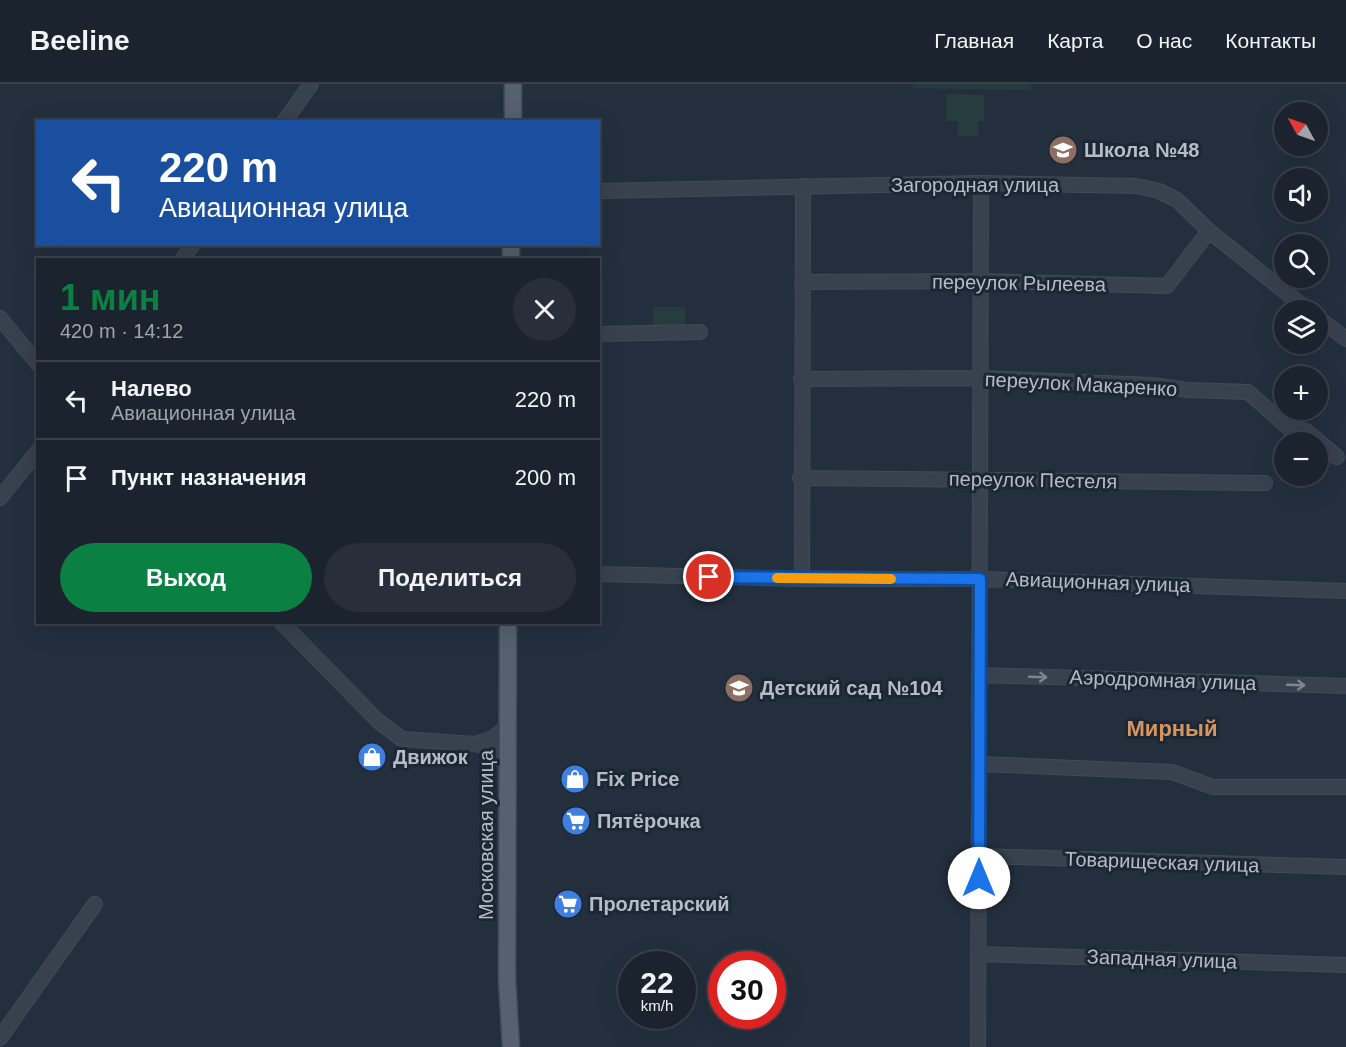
<!DOCTYPE html>
<html lang="ru">
<meta charset="utf-8">
<style>
:root{--surface:#1b232e;--page:#282f3a;--text:#f1f3f6;--muted:#a0a4aa;--line:#39404a;--accent:#0b8043}
body{margin:0;font-family:Helvetica,sans-serif;background:var(--page);color:var(--text);height:100vh;display:flex;flex-direction:column;font-size:22px;white-space:nowrap}
*{box-sizing:border-box;margin:0}
p{font-size:20px;color:var(--muted)}
.icon{flex:none;width:33px;height:33px;fill:none;stroke:currentColor;stroke-width:2;stroke-linecap:round;stroke-linejoin:round}
.map{position:relative;flex:1;overflow:hidden}
.sheet{position:absolute;left:36px;top:174px;width:564px;height:366px;display:flex;flex-direction:column;background:var(--surface);border-radius:0px;box-shadow:0 6px 24px #0002,0 0 0 2px var(--line)}
.sheet>*{flex:none}
.top-card{position:absolute;left:36px;top:36px;width:564px;height:126px;border-radius:0px;box-shadow:0 6px 24px #0002,0 0 0 2px var(--line);background:#1a4fa0;color:#fff;overflow:hidden}
.needle{width:39px;rotate:310deg}
.controls{position:absolute;left:1274px;top:18px;display:grid;gap:12px}
.controls a{display:grid;place-items:center;width:54px;height:54px;border-radius:50%;background:var(--surface);box-shadow:0 6px 24px #0002,0 0 0 2px var(--line);font-size:30px}
.speed{position:absolute;left:618px;top:867px;display:flex;gap:12px;font-size:30px;font-weight:700;text-align:center}
.speed>*{display:grid;place-content:center;width:78px;height:78px;border-radius:50%;background:var(--surface);box-shadow:0 6px 24px #0002,0 0 0 2px var(--line);line-height:1}
.speed small{font-size:15px;font-weight:400}
.speed .limit{border:9px solid #d22;background:#fff;color:#111}
.pin{position:absolute;display:grid;place-items:center;width:51px;height:51px;color:#fff;margin:-26px;border:3px solid #fff;border-radius:50%;box-shadow:0 2px 6px #0007}
.me{position:absolute;width:66px;margin:-33px;rotate:0deg;stroke-linejoin:round;filter:drop-shadow(0 0 4px #0008)}
.turn{display:flex;align-items:center;gap:21px;height:126px;padding:0 24px;font-size:27px}
.turn .icon{width:78px;height:78px;stroke-width:2.5}
.turn b{display:block;font-size:42px;line-height:51px}
.round{display:grid;place-items:center;flex:none;width:63px;height:63px;border-radius:32px;background:var(--page)}
.summary{display:flex;align-items:center;justify-content:space-between;height:102px;padding:0 24px}
h1{font-size:36px;font-weight:700;line-height:45px;color:var(--accent)}
.cta{display:flex;gap:12px;margin-top:auto;padding:12px 24px}
.cta a{flex:1;height:69px;border-radius:36px;background:var(--accent);color:#fff;font-size:24px;font-weight:700;line-height:69px;text-align:center}
.cta a+a{background:var(--page);color:var(--text)}
ul{padding:0;list-style:none}
li{display:flex;align-items:center;gap:18px;height:78px;padding:0 24px;border-top:2px solid var(--line)}
li div{flex:1}
li b{display:block;font-size:22px}
li em{font-style:normal}
header{display:flex;align-items:center;gap:36px;box-sizing:border-box;height:84px;padding:0 30px;background:var(--surface);border-bottom:2px solid var(--line)}
header strong{font-size:28px}
nav{display:flex;gap:33px;margin-inline-start:auto;font-size:21px}
.map>svg:first-child{display:block}
.green{fill:#263c3f}
.lines{fill:none;stroke-linecap:round;stroke-linejoin:round}
.minor-casing{stroke:#414a57;stroke-width:16}
.major-casing{stroke:#414a57;stroke-width:19}
.minor{stroke:#38414e;stroke-width:14}
.major{stroke:#56606e;stroke-width:16}
.oneway{stroke:#7c8592}
.route-casing{stroke:#114b97;stroke-width:15}
.route{stroke:#1a73e8;stroke-width:10}
.slow{stroke:#f59e0b;stroke-width:10}
.labels{text-anchor:middle;stroke-width:6;stroke-linejoin:round;paint-order:stroke}
.poi-label{font-size:20px;font-weight:bold;fill:#b4bcc9;stroke:#1d2633;text-anchor:start}
.street-label{font-size:20px;fill:#b4bcc9;stroke:#1d2633}
.quarter-label{font-size:22px;font-weight:bold;fill:#d59563;stroke:#1d2633}
</style>
<header>
<strong>Beeline</strong>
<nav><a>Главная</a><a>Карта</a><a>О нас</a><a>Контакты</a></nav>
</header>
<div class="map">
<svg width="1346" height="963" viewBox="0 0 1346 963">
<rect width="100%" height="100%" fill="#242f3e"/>
<!-- green -->
<path class="green" d="M 913,0 L 1031,0 L 1031,6 L 913,4 Z
M 946,10 L 984,11 L 984,37 L 978,37 L 978,52 L 958,52 L 958,37 L 946,37 Z
M 653,223 L 685,223 L 685,243 L 653,243 Z"/>
<g class="lines">
<!-- minor casing -->
<g class="minor-casing">
<path id="minor" d="M 284,38 L 311,0
M 598,107 L 981,99 L 1136,102 L 1159,107 L 1177,116 L 1209,147 L 1308,226
M 182,176 L 193,160
M 802,198 L 981,197 L 1167,202 L 1209,147
M 1317,233 L 1346,255
M 0,234 L 38,280
M 598,250 L 700,248
M 801,295 L 981,294 L 1153,301 L 1187,306 L 1248,308 L 1290,345 L 1306,347 L 1337,373
M 800,394 L 1265,399
M 0,414 L 38,367
M 598,490 L 802,495 L 980,495 L 1346,507
M 802,495 L 803,102
M 281,538 L 378,637 L 402,655 L 475,660 L 493,666 L 508,683
M 979,591 L 1346,602
M 475,660 L 493,654 L 508,642
M 979,680 L 1172,688 L 1213,703 L 1346,703
M 979,772 L 1346,783
M 978,870 L 1346,881
M 0,954 L 95,820
M 978,963 L 981,99"/>
</g>
<!-- major casing -->
<g class="major-casing">
<path id="major" d="M 513,38 L 513,0
M 511,176 L 511,160
M 508,538 L 507,895 L 511,963"/>
</g>
<!-- minor -->
<use href="#minor" class="minor"/>
<!-- major -->
<use href="#major" class="major"/>
</g>
<!-- one-way arrows -->
<defs><path id="oneway-shaft" d="M-6 0H5M1.5-3L5.5 0L1.5 3" fill="none" stroke-width="1.6" stroke-linecap="round" stroke-linejoin="round" transform="scale(1.5)"/></defs>
<g class="oneway">
<use href="#oneway-shaft" transform="translate(1038 593) rotate(2)"/>
<use href="#oneway-shaft" transform="translate(1296 601) rotate(2)"/>
</g>
<g class="lines">
<!-- route casing -->
<g class="route-casing">
<path id="route" d="M 709,493 L 980,495 L 979,794"/>
</g>
<!-- route -->
<use href="#route" class="route"/>
<!-- slow -->
<path class="slow" d="M 777,494 L 891,495"/>
</g>
<!-- icons -->
<defs>
<g id="school-disc" transform="scale(1.5)"><circle r="9.5" fill="#8d6e63" stroke="#1d2633"/><path d="M0-5L7-2L0 1L-7-2ZM-4 1L0 2.5L4 1V4Q0 6-4 4Z" fill="#fff"/></g>
<g id="shop-disc" transform="scale(1.5)"><circle r="9.5" fill="#3f7fe0" stroke="#1d2633"/><path d="M-5-2.5h2.3a2.7 3.5 0 0 1 5.4 0H5L5.5 6h-11ZM-1.5-2.5h3a1.5 2.3 0 0 0-3 0Z" fill="#fff"/></g>
<g id="supermarket-disc" transform="scale(1.5)"><circle r="9.5" fill="#3f7fe0" stroke="#1d2633"/><path d="M-6-5.5h2.5l.6 2H6L4.5 2H-2.5L-4.4-4H-6ZM-1.5 3.2a1.3 1.3 0 1 0 .1 0ZM3 3.2a1.3 1.3 0 1 0 .1 0Z" fill="#fff"/></g>
</defs>
<g fill-rule="evenodd">
<use href="#school-disc" x="1063" y="66"/>
<use href="#school-disc" x="739" y="604"/>
<use href="#shop-disc" x="372" y="673"/>
<use href="#shop-disc" x="575" y="695"/>
<use href="#supermarket-disc" x="576" y="737"/>
<use href="#supermarket-disc" x="568" y="820"/>
</g>
<g class="labels">
<!-- poi labels -->
<g class="poi-label">
<text x="1084" y="73">Школа №48</text>
<text x="760" y="611">Детский сад №104</text>
<text x="393" y="680">Движок</text>
<text x="596" y="702">Fix Price</text>
<text x="597" y="744">Пятёрочка</text>
<text x="589" y="827">Пролетарский</text>
</g>
<!-- street labels -->
<g class="street-label">
<text x="975" y="108">Загородная улица</text>
<text transform="translate(1019 199) rotate(1)" y="7">переулок Рылеева</text>
<text transform="translate(1081 300) rotate(3)" y="7">переулок Макаренко</text>
<text transform="translate(1033 396) rotate(1)" y="7">переулок Пестеля</text>
<text transform="translate(1098 498) rotate(2)" y="7">Авиационная улица</text>
<text transform="translate(1163 596) rotate(2)" y="7">Аэродромная улица</text>
<text transform="translate(486 751) rotate(-90)" y="7">Московская улица</text>
<text transform="translate(1162 778) rotate(2)" y="7">Товарищеская улица</text>
<text transform="translate(1162 875) rotate(2)" y="7">Западная улица</text>
</g>
<!-- quarter labels -->
<g class="quarter-label">
<text x="1172" y="652">Мирный</text>
</g>
</g>
</svg>
<div class="controls">
<a><svg class="needle" viewBox="-14 -14 28 28"><path d="M0-13l5 13h-10z" fill="#e53935"/><path d="M0 13l5-13h-10z" fill="#a0a4aa"/></svg></a>
<a><svg class="icon" aria-label="sound" viewBox="0 0 24 24"><path d="M4 9h4l5-4v14l-5-4H4zM17 9q2 3 0 6"/></svg></a>
<a><svg class="icon" aria-label="search" viewBox="0 0 24 24"><circle cx="10" cy="10" r="6"/><path d="M15 15l6 6"/></svg></a>
<a><svg class="icon" aria-label="layers" viewBox="0 0 24 24"><path d="M12 4l9 5-9 5-9-5zM3 14l9 5 9-5"/></svg></a>
<a>+</a>
<a>−</a>
</div>
<div class="speed"><div>22<small>km/h</small></div><div class="limit">30</div></div>
<div class="pin" style="left:709px;top:493px;background:#d93025"><svg class="icon" aria-label="arrive" viewBox="0 0 24 24"><path d="M6 21V4h12l-3 4 3 4H6"/></svg></div>
<svg class="me" style="left:979px;top:794px" viewBox="-20 -20 40 40"><circle r="19" fill="#fff"/><path d="M0-13L10 11 0 6-10 11z" fill="#1a73e8"/></svg>
<div class="top-card">
<div class="turn"><svg class="icon" aria-label="left" viewBox="0 0 24 24"><path d="M17 20v-9H6M10 6l-5 5 5 5"/></svg><div><b>220 m</b>Авиационная улица</div></div>
</div>
<section class="sheet">
<div class="summary"><div><h1>1 мин</h1><p>420 m · 14:12</p></div><a class="round"><svg class="icon" aria-label="close" viewBox="0 0 24 24"><path d="M6 6l12 12M18 6L6 18"/></svg></a></div>
<ul>
<li><svg class="icon" aria-label="left" viewBox="0 0 24 24"><path d="M17 20v-9H6M10 6l-5 5 5 5"/></svg><div><b>Налево</b><p>Авиационная улица</p></div><em>220 m</em></li>
<li><svg class="icon" aria-label="arrive" viewBox="0 0 24 24"><path d="M6 21V4h12l-3 4 3 4H6"/></svg><div><b>Пункт назначения</b></div><em>200 m</em></li>
</ul>
<div class="cta"><a>Выход</a><a>Поделиться</a></div>
</section>
</div>
